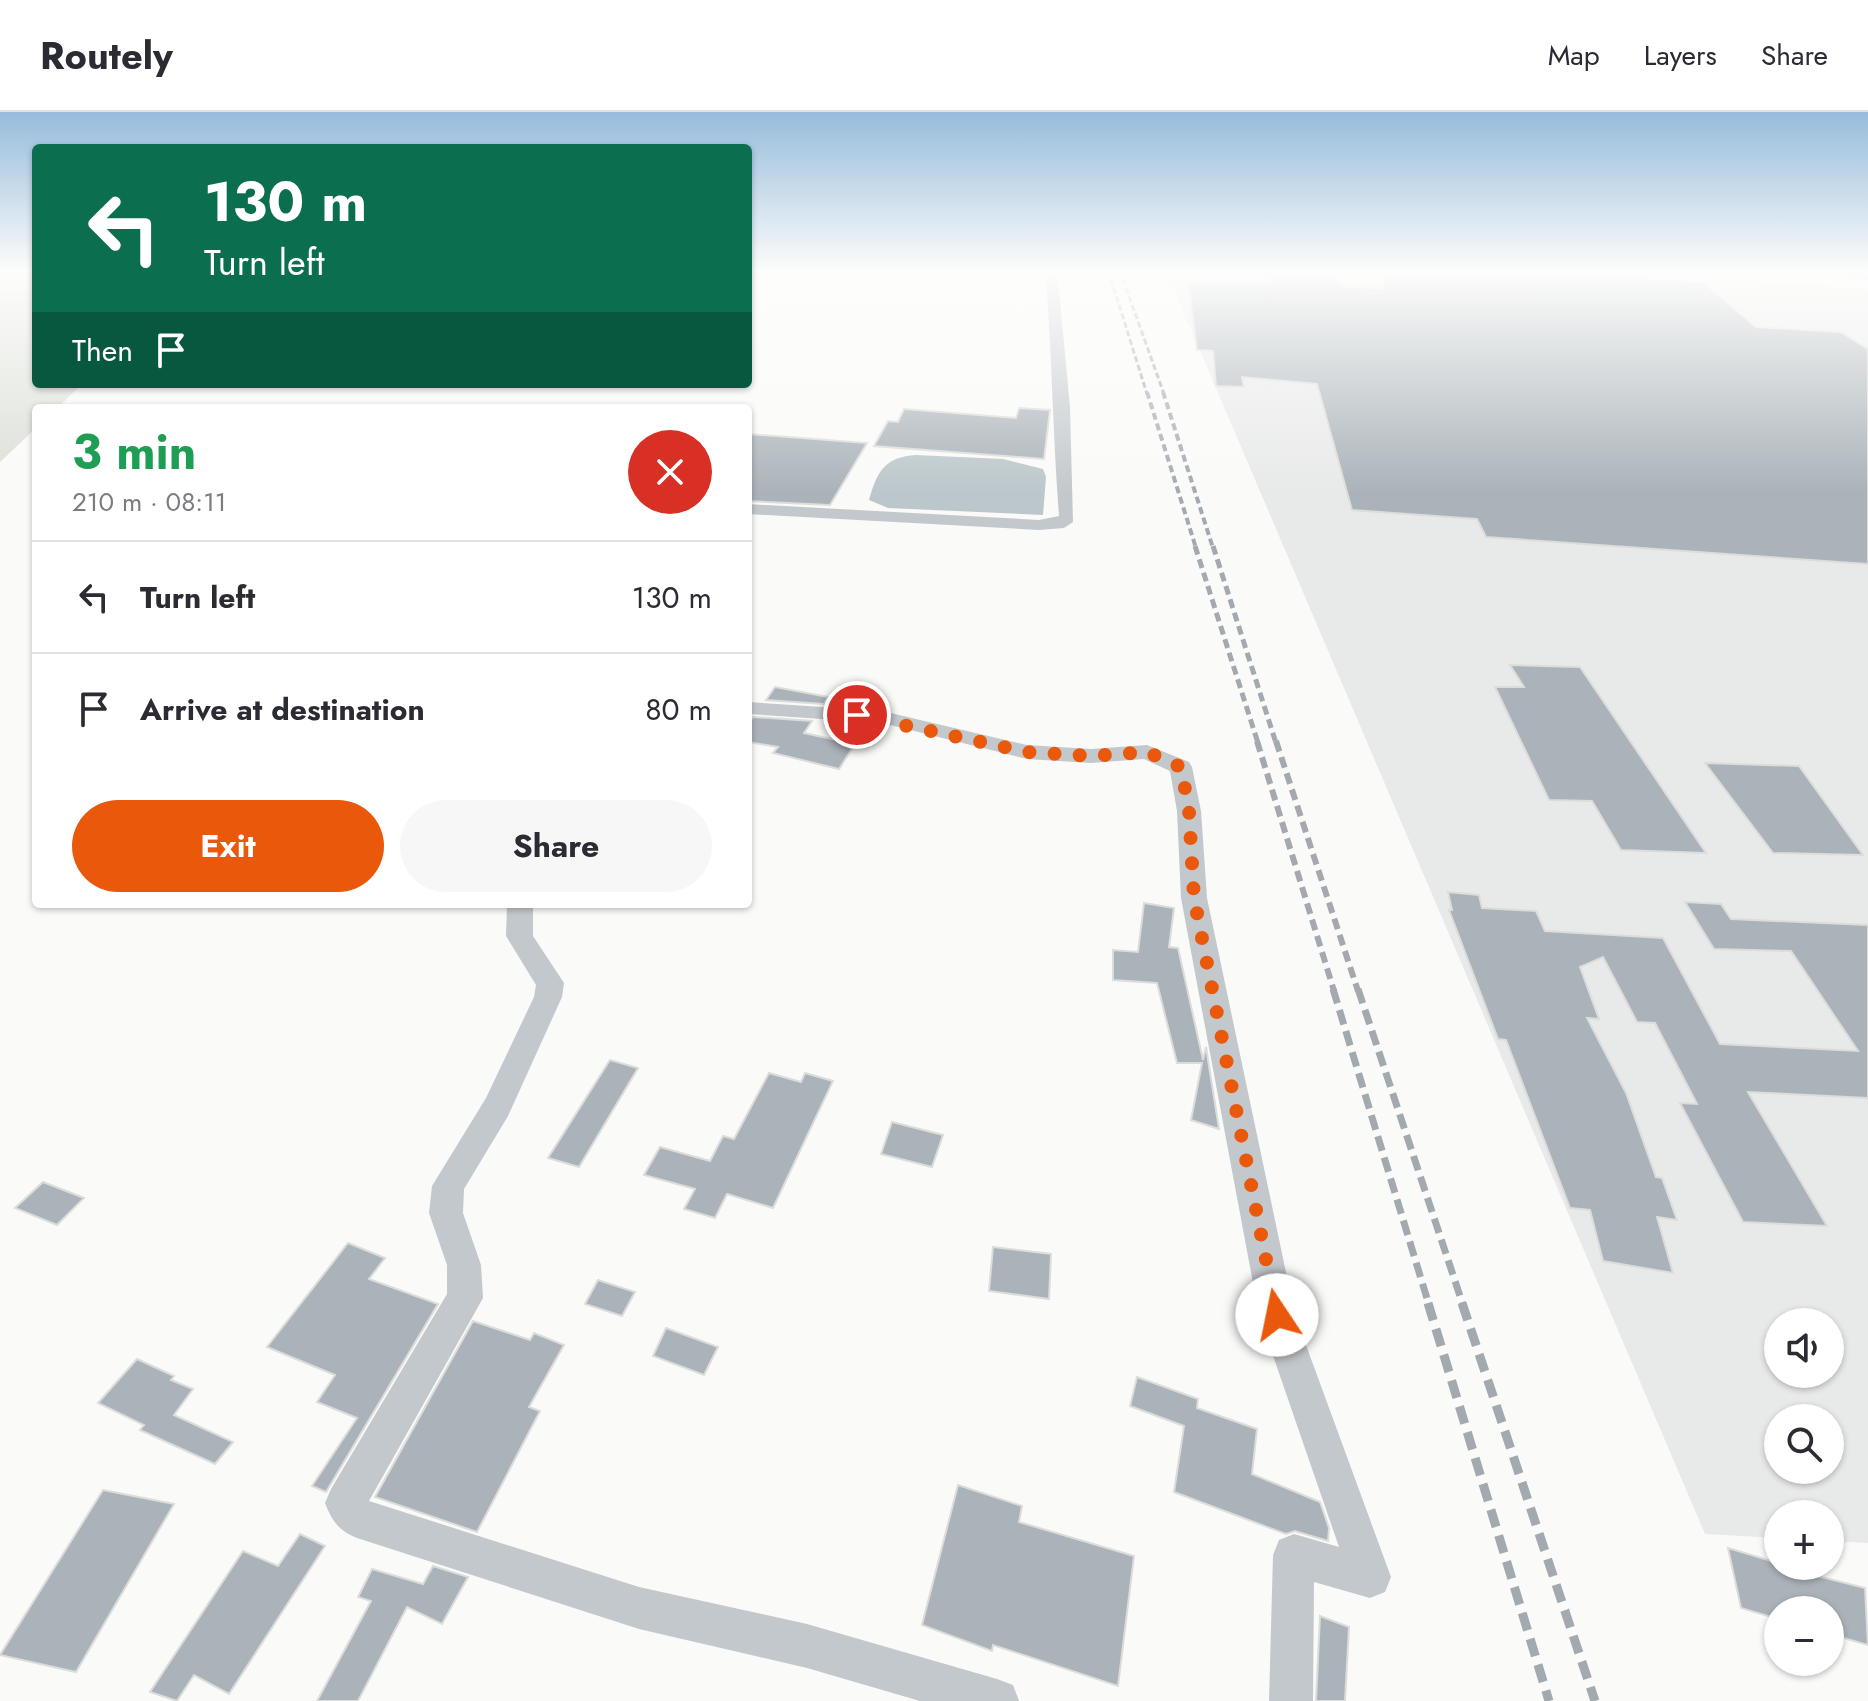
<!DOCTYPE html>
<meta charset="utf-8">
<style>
:root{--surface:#fff;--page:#f7f7f7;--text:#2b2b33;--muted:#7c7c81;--line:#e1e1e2;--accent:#ea580c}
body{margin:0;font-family:Jost,sans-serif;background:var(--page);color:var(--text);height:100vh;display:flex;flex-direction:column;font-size:30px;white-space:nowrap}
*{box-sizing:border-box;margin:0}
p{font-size:26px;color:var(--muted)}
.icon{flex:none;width:44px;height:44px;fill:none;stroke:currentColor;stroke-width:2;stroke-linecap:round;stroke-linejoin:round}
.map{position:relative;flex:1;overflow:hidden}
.sheet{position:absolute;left:32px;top:292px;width:720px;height:504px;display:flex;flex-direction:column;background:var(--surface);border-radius:8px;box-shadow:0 2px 6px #0004}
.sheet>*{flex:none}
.banner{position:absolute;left:32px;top:32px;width:720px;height:244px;border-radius:8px;box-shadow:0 2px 6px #0004;background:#0b6e4f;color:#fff;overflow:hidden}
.buttons{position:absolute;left:1764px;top:1196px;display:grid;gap:16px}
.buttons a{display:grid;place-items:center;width:80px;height:80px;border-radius:50%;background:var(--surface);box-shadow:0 2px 6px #0004;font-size:40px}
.pin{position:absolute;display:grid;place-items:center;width:68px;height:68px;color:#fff;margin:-34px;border:4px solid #fff;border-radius:50%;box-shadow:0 2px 8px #0007}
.me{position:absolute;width:88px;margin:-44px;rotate:349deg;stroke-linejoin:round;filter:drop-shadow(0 0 6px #0008)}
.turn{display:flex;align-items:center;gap:28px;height:168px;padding:0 40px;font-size:36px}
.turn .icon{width:104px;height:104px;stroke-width:2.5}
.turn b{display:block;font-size:56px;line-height:68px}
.then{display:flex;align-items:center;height:76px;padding:0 40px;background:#0003;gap:16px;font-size:30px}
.round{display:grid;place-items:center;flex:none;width:84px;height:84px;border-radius:42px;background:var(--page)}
.head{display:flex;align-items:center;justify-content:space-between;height:136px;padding:0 40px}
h1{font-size:48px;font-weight:700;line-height:60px;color:#1e9e55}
.primary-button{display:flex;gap:16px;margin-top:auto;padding:16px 40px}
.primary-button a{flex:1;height:92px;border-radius:48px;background:var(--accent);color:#fff;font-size:32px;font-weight:700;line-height:92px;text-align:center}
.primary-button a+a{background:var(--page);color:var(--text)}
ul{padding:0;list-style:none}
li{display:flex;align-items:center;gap:24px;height:112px;padding:0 40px;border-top:2px solid var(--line)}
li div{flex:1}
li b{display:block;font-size:30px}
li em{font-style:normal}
header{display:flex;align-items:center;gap:48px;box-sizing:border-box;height:112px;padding:0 40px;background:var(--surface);border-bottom:2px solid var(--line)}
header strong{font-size:38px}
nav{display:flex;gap:44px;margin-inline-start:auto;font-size:28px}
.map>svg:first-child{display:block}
.built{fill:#e8e9e9;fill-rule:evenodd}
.green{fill:#dadfd7}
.water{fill:#bbc7cb}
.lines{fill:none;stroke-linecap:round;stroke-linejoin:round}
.canal{fill:#bbc7cb;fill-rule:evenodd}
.building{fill:#aab3b9;stroke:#dcdcda;stroke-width:2}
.street{fill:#c3c8cc;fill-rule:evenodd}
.rail-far5{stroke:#a2aab0;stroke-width:3;stroke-dasharray:6 3;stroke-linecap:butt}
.rail-far4{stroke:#a2aab0;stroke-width:4;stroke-dasharray:7 4;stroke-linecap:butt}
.rail-far3{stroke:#a2aab0;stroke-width:5;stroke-dasharray:9 5;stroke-linecap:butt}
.rail-far2{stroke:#a2aab0;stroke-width:6;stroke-dasharray:11 6;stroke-linecap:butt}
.rail-far1{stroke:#a2aab0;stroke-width:7;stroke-dasharray:15 7;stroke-linecap:butt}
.rail{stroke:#a2aab0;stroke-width:9;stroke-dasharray:18 9;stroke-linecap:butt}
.route{stroke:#ea580c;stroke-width:14;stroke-dasharray:0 25.2}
</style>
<header>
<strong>Routely</strong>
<nav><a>Map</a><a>Layers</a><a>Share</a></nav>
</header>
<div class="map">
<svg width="1868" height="1589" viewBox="0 0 1868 1589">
<rect width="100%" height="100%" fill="#fafaf8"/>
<!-- built -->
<path class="built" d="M 1166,159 L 1614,159 L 1868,177 L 1868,1431 L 1830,1429 L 1830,1402 L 1778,1402 L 1778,1426 L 1705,1422 ZM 1778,1210 L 1830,1210 L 1830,1262 L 1778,1262 ZM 1778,1306 L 1830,1306 L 1830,1358 L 1778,1358 Z"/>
<!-- green -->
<path class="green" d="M 0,159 L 36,159 L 36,272 L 82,272 L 57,296 L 36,296 L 36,316 L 0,350 Z"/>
<!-- water -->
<path class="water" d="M 916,343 L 1003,347 L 1043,357 L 1046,365 L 1043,403 L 888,396 L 869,388 C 877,359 885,345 916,343 Z"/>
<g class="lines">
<!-- canal -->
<path class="canal" d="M 1811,159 L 1868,160 L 1868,168 L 1818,163 Z"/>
</g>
<!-- building -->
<path class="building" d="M 1264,159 L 1330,159 L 1345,175 L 1383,176 L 1383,159 L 1523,160 L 1703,170 L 1756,215 L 1841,220 L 1868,237 L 1868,452 L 1486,425 L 1477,407 L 1352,398 L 1317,272 L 1242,265 L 1244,275 L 1216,274 L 1213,239 L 1197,238 L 1188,170 L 1273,172 Z
M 1019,296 L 1050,298 L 1044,347 L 874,334 L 888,309 L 898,310 L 904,297 L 1016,306 Z
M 748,322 L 776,324 L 867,331 L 830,393 L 748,389 Z
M 1510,553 L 1580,555 L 1706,741 L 1621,738 L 1592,689 L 1549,688 L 1495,575 L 1524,575 Z
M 775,575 L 828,585 L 824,592 L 766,588 Z
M 753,605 L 812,609 L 804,621 L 855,632 L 839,657 L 773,641 L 778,635 L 748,630 L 748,612 Z
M 1705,651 L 1799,654 L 1863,743 L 1773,741 Z
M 1448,780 L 1479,783 L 1482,796 L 1536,799 L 1545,819 L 1663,826 L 1720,932 L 1858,939 L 1791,839 L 1714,837 L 1685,790 L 1721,792 L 1731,807 L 1868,813 L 1868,986 L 1748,980 L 1827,1114 L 1743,1110 L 1680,991 L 1697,992 L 1655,911 L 1637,910 L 1603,845 L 1580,855 L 1599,907 L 1587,906 L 1626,981 L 1656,1065 L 1662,1066 L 1677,1108 L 1657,1105 L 1673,1161 L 1603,1149 L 1590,1098 L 1570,1096 L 1506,928 L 1498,927 L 1449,798 L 1452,798 Z
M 1144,791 L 1174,796 L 1169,835 L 1178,836 L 1203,948 L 1206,935 L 1219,1017 L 1191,1008 L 1202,951 L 1177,951 L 1157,871 L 1113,868 L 1113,838 L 1138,840 Z
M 610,948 L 638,956 L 579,1055 L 548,1046 Z
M 769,961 L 801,970 L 805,961 L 833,969 L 773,1096 L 727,1082 L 715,1106 L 684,1097 L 695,1077 L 644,1063 L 660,1035 L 710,1049 L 723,1024 L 734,1027 Z
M 892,1010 L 943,1023 L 932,1055 L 881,1042 Z
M 43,1070 L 84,1086 L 57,1113 L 15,1096 Z
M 348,1131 L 385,1146 L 369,1167 L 438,1192 L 326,1380 L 312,1374 L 357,1306 L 317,1290 L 335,1263 L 267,1235 Z
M 993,1135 L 1051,1142 L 1049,1187 L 989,1179 Z
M 598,1168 L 635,1180 L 622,1204 L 585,1192 Z
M 473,1209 L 530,1228 L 534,1221 L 564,1233 L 529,1295 L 540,1299 L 477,1420 L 375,1385 Z
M 666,1216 L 718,1235 L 704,1263 L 653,1244 Z
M 137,1247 L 174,1264 L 171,1268 L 193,1277 L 174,1303 L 233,1330 L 215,1352 L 140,1318 L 144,1313 L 98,1291 Z
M 1137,1265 L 1198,1287 L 1197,1296 L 1257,1317 L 1252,1362 L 1320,1390 L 1329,1416 L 1328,1429 L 1295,1419 L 1286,1422 L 1174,1380 L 1184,1314 L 1130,1294 Z
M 958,1373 L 1022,1394 L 1019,1410 L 1134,1444 L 1118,1574 L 993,1533 L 992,1539 L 922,1513 Z
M 103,1378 L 174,1392 L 76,1560 L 0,1543 Z
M 300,1422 L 325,1434 L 229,1582 L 194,1563 L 177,1589 L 150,1580 L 243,1439 L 278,1454 Z
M 1728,1436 L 1778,1451 L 1778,1454 L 1865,1476 L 1868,1533 L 1830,1522 L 1830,1498 L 1778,1498 L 1778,1507 L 1741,1496 Z
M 433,1454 L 468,1465 L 442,1512 L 407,1495 L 358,1589 L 317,1589 L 371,1489 L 358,1485 L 372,1457 L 423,1472 Z
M 1320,1504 L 1349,1515 L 1345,1589 L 1316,1589 Z"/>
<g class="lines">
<!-- street -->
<path class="street" d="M 1042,159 L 1052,159 L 1058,167 L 1070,295 L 1073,410 L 1064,416 L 1039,418 L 748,402 L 748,392 L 1039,408 L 1059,404 C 1053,325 1052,246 1046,167 Z
M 748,590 L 882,599 L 1027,633 L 1091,637 L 1147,633 L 1189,650 L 1192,655 L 1201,699 L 1207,786 L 1295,1203 L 1391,1465 L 1385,1480 L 1370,1486 L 1314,1470 L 1313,1589 L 1269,1589 L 1273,1443 L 1279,1428 L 1294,1422 L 1339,1435 L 1259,1203 L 1181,786 L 1177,699 L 1170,659 L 1144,647 L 1091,651 L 1027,647 L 882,611 L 748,602 Z
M 507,792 L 533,792 L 533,824 L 564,871 L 562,885 L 508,1004 L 464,1077 L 463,1101 L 481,1153 L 483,1186 L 369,1389 L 639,1475 L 807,1512 L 997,1567 L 1013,1573 L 1019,1589 L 920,1589 L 807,1556 L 639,1517 L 357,1426 C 339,1419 332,1409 325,1391 L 331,1377 L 447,1182 L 447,1153 L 429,1101 L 432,1074 L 486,986 L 534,885 L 536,873 L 506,824 Z"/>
<!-- rail-far5 -->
<path class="rail-far5" d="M 1120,159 L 1164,282
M 1111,167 L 1147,282"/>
<!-- rail-far4 -->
<path class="rail-far4" d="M 1147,280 L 1196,436
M 1163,280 L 1213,436"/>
<!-- rail-far3 -->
<path class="rail-far3" d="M 1195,434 L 1258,631
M 1213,434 L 1276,631"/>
<!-- rail-far2 -->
<path class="rail-far2" d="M 1257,629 L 1334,879
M 1276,629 L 1358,879"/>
<!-- rail-far1 -->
<path class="rail-far1" d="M 1333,877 L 1429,1193
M 1358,877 L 1463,1193"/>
<!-- rail -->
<path class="rail" d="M 1428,1191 L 1549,1589
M 1462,1191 L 1595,1589"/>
</g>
<!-- sky -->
<linearGradient id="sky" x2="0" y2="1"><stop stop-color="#96bcdc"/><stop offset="0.42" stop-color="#fdfdfc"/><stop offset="1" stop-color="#fdfdfc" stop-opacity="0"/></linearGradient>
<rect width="1868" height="381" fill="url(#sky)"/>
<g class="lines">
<!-- route -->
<path class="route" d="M 857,603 L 1027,640 L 1091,644 L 1147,640 L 1181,655 L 1189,699 L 1194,786 L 1277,1203"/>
</g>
</svg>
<div class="buttons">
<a><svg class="icon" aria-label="sound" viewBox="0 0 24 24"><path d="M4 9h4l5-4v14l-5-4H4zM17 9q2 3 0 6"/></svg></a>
<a><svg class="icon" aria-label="search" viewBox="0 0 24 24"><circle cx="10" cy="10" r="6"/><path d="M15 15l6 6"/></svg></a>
<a>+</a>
<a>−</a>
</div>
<div class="pin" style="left:857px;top:603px;background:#d93025"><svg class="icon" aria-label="arrive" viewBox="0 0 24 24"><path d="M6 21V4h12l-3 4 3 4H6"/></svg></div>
<svg class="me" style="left:1277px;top:1203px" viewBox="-20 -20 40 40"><circle r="19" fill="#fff"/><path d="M0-13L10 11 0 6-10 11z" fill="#ea580c"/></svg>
<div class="banner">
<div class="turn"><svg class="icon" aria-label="left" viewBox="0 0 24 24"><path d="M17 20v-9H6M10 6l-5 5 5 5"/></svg><div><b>130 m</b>Turn left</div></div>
<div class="then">Then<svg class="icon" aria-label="arrive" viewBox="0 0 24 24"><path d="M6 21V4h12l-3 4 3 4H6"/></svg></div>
</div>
<section class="sheet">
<div class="head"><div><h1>3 min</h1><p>210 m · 08:11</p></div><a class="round" style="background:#d93025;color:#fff"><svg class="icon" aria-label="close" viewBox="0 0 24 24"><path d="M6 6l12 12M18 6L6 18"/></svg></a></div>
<ul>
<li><svg class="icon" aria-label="left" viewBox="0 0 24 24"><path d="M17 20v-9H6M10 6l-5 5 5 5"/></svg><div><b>Turn left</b></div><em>130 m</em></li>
<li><svg class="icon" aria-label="arrive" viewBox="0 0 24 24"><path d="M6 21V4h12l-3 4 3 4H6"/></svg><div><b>Arrive at destination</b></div><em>80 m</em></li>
</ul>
<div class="primary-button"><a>Exit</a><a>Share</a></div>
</section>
</div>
